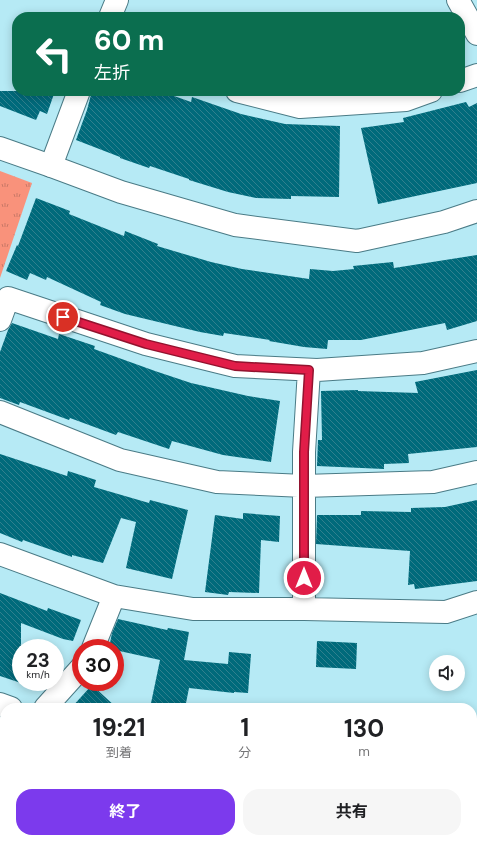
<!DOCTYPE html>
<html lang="ja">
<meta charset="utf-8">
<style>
:root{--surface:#fff;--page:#f6f6f6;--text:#202124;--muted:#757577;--accent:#7c3aed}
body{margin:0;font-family:"DM Sans","Noto Sans JP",sans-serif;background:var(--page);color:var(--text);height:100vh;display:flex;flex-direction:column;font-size:15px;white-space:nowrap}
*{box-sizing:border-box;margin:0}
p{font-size:13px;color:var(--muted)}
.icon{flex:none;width:22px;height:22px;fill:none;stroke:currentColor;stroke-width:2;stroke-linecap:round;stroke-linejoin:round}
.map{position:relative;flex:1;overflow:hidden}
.sheet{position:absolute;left:0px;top:703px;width:477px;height:140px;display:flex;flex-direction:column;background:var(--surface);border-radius:16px 16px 0 0;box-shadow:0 2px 10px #0003}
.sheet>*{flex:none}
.hud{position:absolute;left:12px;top:12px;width:453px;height:84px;border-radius:16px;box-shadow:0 2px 10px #0003;background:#0b6e4f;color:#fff;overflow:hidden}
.fabs{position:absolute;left:429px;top:655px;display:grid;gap:8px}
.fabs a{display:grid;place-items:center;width:36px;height:36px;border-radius:50%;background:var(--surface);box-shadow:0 2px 10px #0003;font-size:20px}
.speed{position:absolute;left:12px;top:639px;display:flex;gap:8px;font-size:20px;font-weight:700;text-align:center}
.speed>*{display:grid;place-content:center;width:52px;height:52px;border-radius:50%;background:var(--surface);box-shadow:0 2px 10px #0003;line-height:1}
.speed small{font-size:10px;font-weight:400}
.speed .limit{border:6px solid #d22;background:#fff;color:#111}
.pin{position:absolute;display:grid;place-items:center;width:34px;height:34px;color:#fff;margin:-17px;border:2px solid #fff;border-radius:50%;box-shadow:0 1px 4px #0007}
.me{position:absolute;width:44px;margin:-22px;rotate:0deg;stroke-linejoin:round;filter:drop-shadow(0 0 3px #0008)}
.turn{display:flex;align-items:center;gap:14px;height:84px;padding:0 16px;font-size:18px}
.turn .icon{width:52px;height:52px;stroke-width:2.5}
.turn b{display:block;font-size:28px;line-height:34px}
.eta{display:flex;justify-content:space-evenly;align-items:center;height:68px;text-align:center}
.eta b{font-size:24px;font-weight:700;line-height:28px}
.action{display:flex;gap:8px;margin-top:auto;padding:8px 16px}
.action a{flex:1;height:46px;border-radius:16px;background:var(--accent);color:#fff;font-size:16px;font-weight:700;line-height:46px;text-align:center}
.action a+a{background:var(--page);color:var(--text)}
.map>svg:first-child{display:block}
.grass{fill:url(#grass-tufts)}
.forest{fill:url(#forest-firs)}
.building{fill:url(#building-back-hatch)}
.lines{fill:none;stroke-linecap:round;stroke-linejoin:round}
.minor-casing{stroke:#4a7b86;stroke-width:24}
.tertiary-casing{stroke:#4a7b86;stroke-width:24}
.minor{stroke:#fff;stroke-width:22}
.tertiary{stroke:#fff;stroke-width:22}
.route-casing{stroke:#92132f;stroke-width:10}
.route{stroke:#e11d48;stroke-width:7}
</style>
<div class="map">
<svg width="477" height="843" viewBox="0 0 477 843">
<defs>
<pattern id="grass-tufts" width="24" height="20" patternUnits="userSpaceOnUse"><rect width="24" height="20" fill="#f9927b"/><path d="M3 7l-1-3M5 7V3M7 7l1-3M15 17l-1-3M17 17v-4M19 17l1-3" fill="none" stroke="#c97866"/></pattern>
<pattern id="forest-firs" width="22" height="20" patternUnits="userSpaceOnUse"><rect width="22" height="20" fill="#f9927b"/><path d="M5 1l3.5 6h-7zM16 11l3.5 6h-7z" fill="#c97866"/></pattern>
<pattern id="building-back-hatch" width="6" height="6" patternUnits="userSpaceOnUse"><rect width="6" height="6" fill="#006a7b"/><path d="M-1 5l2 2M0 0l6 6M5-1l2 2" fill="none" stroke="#30808e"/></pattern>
</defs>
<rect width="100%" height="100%" fill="#b6eaf5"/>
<!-- grass -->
<path class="grass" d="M 0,171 L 32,183 L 0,278 Z"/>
<!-- forest -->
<path class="forest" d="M 477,724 L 477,843 L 87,843 L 94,838 L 472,838 L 472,725 Z"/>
<!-- building -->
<path class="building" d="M 0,91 L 55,91 L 47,114 L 40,111 L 36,120 L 0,106 Z
M 92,91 L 160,91 L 191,102 L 192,97 L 241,114 L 285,124 L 340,126 L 339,197 L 291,196 L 291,199 L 256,198 L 228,192 L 189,180 L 189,179 L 150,166 L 149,168 L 120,158 L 120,157 L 76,140 L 87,110 Z
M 466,102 L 469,107 L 477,103 L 477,183 L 378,204 L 361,128 L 404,122 L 403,118 Z
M 36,198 L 70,211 L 69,214 L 124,236 L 125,231 L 158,244 L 157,246 L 211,262 L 242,269 L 309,279 L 310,269 L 333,271 L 354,269 L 353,266 L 393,262 L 394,268 L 477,255 L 477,321 L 447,330 L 445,323 L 361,340 L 328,340 L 327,349 L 304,347 L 269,341 L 270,340 L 224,333 L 223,336 L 200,332 L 125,314 L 100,305 L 101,302 L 47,277 L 46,280 L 30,273 L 27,280 L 6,271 L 17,245 L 18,246 Z
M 12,323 L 58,339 L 59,334 L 95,346 L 94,349 L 155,371 L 191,383 L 248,396 L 280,401 L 271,462 L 223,455 L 172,441 L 169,449 L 118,432 L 116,435 L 70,418 L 69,420 L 20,402 L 19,405 L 0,398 L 0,352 L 8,330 Z
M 477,370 L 477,447 L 408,454 L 409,463 L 384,464 L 384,469 L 317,466 L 318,440 L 322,440 L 321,391 L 358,390 L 358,391 L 418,393 L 415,382 Z
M 0,454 L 67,476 L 68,471 L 96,480 L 94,487 L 149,503 L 150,500 L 188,510 L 172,579 L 126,568 L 136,522 L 121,518 L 103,563 L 72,555 L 72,557 L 23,540 L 22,542 L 0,533 Z
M 477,500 L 477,581 L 415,589 L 414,584 L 408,585 L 410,551 L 316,544 L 317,515 L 361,515 L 361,511 L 411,512 L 411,508 L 445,507 Z
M 243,513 L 280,516 L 279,542 L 261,540 L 259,593 L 229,592 L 228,595 L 205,592 L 215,515 L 243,519 Z
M 0,593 L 47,611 L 48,608 L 81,620 L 73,641 L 63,639 L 21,623 L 21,683 L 0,676 Z
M 118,619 L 167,630 L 168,628 L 189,632 L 184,660 L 228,664 L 229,652 L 251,654 L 248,693 L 234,692 L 234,693 L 189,688 L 185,708 L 150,708 L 160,660 L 115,650 L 115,648 L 109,648 L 112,633 Z
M 317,641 L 357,643 L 356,669 L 316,667 Z
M 92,685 L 117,708 L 71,708 Z"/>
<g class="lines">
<!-- minor casing -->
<g class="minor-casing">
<path id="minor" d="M 458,0 L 477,34
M 110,17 L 117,0
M 460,81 L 477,75
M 237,91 L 300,107 L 406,100 L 431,91
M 51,166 L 79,91
M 0,320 L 8,298 L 146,344 L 235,366 L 317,370 L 423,363 L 477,351
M 0,412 L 120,460 L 217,482 L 304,486 L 433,482 L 477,472
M 0,554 L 114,596 L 193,609 L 304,609 L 446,612 L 477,602
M 304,609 L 304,452 L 309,370
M 93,648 L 114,596
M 0,704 L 11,708
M 45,708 L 81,668
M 0,752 L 5,747"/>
</g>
<!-- tertiary casing -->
<g class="tertiary-casing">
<path id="tertiary" d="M 0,148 L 51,166 L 121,192 L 235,225 L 357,241 L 444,222 L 477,211"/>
</g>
<!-- minor -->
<use href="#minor" class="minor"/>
<!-- tertiary -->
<use href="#tertiary" class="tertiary"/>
</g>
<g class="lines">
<!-- route casing -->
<g class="route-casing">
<path id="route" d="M 63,317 L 146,344 L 235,366 L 309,370 L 304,452 L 304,578"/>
</g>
<!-- route -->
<use href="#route" class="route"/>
</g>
</svg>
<div class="fabs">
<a><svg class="icon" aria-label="sound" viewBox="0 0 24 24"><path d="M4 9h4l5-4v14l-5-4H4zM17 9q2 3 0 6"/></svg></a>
</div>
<div class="speed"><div>23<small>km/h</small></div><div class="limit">30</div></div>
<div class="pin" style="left:63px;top:317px;background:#d93025"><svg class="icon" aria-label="arrive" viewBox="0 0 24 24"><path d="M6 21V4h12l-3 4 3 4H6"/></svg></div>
<svg class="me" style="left:304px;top:578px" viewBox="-20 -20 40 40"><circle r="17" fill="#e11d48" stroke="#fff" stroke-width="3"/><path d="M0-11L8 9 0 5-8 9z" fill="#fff"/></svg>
<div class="hud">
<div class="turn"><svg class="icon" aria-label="left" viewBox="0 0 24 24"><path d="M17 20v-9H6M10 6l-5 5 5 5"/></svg><div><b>60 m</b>左折</div></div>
</div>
<section class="sheet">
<div class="eta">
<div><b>19:21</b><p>到着</p></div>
<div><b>1</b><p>分</p></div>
<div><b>130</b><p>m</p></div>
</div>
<div class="action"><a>終了</a><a>共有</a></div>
</section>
</div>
